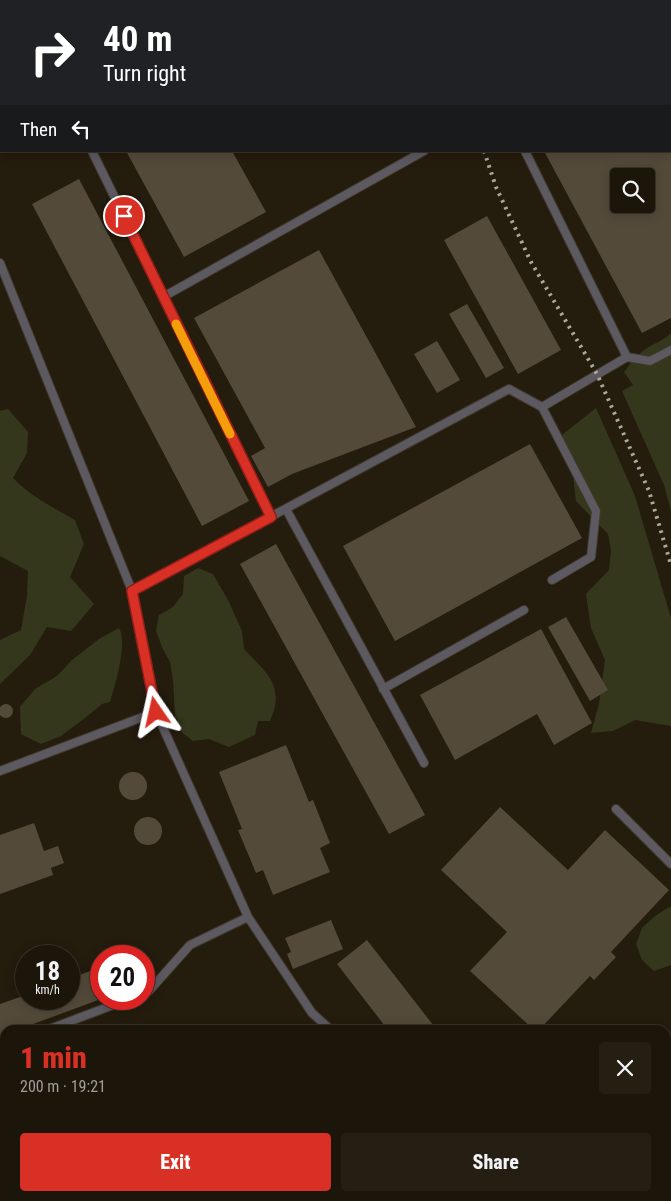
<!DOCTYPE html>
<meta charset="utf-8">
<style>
:root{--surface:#1b150a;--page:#241e13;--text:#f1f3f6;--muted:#a09f9c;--line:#39342b;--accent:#d93025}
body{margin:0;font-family:"Roboto Condensed",sans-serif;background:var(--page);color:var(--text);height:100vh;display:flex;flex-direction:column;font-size:19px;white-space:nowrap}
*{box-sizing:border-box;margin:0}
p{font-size:16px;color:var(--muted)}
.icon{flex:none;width:28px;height:28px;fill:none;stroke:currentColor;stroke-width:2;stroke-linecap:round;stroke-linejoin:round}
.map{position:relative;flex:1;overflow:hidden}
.panel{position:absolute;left:0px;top:1025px;width:671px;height:176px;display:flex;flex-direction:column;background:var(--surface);border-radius:15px 15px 0 0;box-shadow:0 2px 12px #0003,0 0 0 1px var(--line)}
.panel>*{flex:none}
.guide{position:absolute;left:0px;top:0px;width:671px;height:152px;box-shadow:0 2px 12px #0003,0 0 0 1px var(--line);background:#202124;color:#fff;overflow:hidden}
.controls{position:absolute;left:610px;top:168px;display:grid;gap:10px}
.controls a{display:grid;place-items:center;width:45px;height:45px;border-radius:5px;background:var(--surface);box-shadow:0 2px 12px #0003,0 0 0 1px var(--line);font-size:25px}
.speed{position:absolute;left:15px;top:945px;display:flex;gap:10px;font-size:25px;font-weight:700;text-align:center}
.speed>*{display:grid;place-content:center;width:65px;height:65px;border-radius:50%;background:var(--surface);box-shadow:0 2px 12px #0003,0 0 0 1px var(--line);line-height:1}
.speed small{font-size:12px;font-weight:400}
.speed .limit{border:8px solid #d22;background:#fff;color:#111}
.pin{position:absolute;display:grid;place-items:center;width:42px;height:42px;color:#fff;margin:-21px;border:2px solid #fff;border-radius:50%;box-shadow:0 1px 5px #0007}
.me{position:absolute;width:55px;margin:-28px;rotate:349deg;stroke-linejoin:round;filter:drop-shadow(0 0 4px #0008)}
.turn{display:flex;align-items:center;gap:18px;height:105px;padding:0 20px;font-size:22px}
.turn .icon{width:65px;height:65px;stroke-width:2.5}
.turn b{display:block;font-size:35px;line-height:42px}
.then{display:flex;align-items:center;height:48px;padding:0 20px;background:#0003;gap:10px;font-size:19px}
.round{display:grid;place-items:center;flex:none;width:52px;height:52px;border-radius:5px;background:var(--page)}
.summary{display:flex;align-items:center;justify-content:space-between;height:85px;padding:0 20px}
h1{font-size:30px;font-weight:800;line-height:38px;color:var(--accent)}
.primary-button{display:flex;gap:10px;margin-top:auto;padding:10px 20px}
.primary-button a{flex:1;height:58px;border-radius:5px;background:var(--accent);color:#fff;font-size:20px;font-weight:800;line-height:58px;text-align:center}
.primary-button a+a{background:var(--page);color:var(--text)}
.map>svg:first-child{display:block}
.green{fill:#35371d}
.building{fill:#534a3a;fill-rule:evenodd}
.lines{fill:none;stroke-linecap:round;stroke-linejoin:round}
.lane-casing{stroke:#40392b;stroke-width:10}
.lane{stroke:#5c5960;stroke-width:8}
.rail{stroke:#aea89c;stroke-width:4;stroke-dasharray:2.5 5;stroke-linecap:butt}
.route-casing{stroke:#8d1f18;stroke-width:12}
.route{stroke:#d93025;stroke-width:9}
.slow{stroke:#f59e0b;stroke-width:9}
</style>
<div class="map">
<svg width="671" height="1201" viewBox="0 0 671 1201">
<rect width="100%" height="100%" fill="#241c0d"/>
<!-- green -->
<path class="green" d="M 671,333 L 671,511 L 664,485 L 622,391 L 633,385 L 624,372 C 631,363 637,354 647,348 C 656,342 662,342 671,333 Z
M 596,408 L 635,496 L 671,618 L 671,726 L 635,720 L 613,731 L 591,733 L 599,704 L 605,660 L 591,628 L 586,594 L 609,570 L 611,550 L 608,534 L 576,501 L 572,467 L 562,435 Z
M 8,409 L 28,432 L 27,453 L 13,478 C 30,496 54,508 75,520 L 84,544 L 70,577 L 94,604 L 71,631 L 47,627 L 30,655 L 0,684 L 0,640 L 21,630 L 27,596 L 28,571 L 0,556 L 0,411 Z
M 198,568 L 213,574 L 228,600 L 242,631 L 244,649 C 259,666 280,679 275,706 C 274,711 272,716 270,721 L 258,721 L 255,735 L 229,747 L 209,739 L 193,741 L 180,731 L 175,714 L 173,680 L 170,662 L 162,647 L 156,631 L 159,615 L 173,607 L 183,594 L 184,576 Z
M 119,628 C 128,643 115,685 110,702 L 102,704 L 85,718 L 61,736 L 41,744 L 21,734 L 20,707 L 35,689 L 57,676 L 72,660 L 99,639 Z
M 669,907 L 671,907 L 671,965 L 654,971 L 642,960 L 636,944 L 642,928 L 655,916 Z"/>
<!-- building -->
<path class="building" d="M 126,151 L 232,151 L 266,212 L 184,257 Z
M 544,151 L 671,151 L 671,318 L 642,333 ZM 619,176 L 646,176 L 646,204 L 619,204 Z
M 79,179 L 249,501 L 202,526 L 32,204 Z
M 487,216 L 561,350 L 518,374 L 444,240 Z
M 319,250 L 416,427 L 292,474 L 268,487 L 251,456 L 265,448 L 194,318 Z
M 467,304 L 504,368 L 486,378 L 449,314 Z
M 437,341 L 460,380 L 437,393 L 414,354 Z
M 530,444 L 582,538 L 395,641 L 343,546 Z
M 276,544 L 425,815 L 389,834 L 240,564 Z
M 566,617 L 608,690 L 590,701 L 548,627 Z
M 541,629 L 592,723 L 554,745 L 537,714 L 455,760 L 420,695 Z
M-1 711a7 7 0 1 1 14 0a7 7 0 1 1-14 0Z
M 286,745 L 309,802 L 313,800 L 330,843 L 320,848 L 330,872 L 273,895 L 263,870 L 256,873 L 238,830 L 242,829 L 219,772 Z
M119 786a14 14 0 1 1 28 0a14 14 0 1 1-28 0Z
M 500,807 L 568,870 L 605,830 L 669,890 L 611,952 L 616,957 L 594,980 L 590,976 L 539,1030 L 534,1030 L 470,971 L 507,932 L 441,870 Z
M134 831a14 14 0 1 1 28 0a14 14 0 1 1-28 0Z
M 34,823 L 44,851 L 58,846 L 64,863 L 51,868 L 53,875 L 0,894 L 0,835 Z
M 331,920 L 343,949 L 293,969 L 287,954 L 291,952 L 285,938 Z
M 367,940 L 437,1030 L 388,1030 L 337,964 Z
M 101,967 L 101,999 L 17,1030 L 5,1030 L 5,1034 L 0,1036 L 0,1004 L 26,995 L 26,999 L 69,999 L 69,979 Z
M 671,1068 L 671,1124 L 666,1129 L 666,1073 Z
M 552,1196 L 575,1196 L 571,1201 L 557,1201 Z
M 581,1196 L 625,1196 L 628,1199 L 627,1201 L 587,1201 Z"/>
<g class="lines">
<!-- lane casing -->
<g class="lane-casing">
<path id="lane" d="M 21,0 L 21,1
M 463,0 L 463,1
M 231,1 L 233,0
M 0,117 L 1,116
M 92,151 L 271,517
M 0,263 L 132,591 L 156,712 L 248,917 L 312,1013 L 331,1030
M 163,297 L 424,151
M 627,357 L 650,361 L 671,350
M 542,407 L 596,511 L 591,557 L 552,580
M 286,509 L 424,763
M 132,591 L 509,389 L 542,407 L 627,357 L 525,151
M 383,689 L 524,610
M 0,771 L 156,712
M 616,809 L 671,864
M 144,993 L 149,991 L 190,945 L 248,917
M 47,1030 L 129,999
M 666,1045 L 671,1040
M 0,1048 L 5,1046
M 52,1196 L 54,1201
M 197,1196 L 199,1201
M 519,1196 L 524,1201
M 272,1201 L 277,1196"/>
</g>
<!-- lane -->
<use href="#lane" class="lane"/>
<!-- rail -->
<path class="rail" d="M 443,0 L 443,1
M 484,151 L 496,187 L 531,262 L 597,374 L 649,491 L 671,565"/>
</g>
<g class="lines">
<!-- route casing -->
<g class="route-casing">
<path id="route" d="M 124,216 L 271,517 L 132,591 L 156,712"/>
</g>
<!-- route -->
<use href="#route" class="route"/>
<!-- slow -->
<path class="slow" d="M 176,324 L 230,434"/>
</g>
</svg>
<div class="controls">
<a><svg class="icon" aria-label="search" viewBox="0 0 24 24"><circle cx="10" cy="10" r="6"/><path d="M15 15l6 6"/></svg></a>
</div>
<div class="speed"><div>18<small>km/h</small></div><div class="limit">20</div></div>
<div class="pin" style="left:124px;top:216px;background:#d93025"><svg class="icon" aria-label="arrive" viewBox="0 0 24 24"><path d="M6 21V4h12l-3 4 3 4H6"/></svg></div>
<svg class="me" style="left:156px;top:712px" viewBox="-20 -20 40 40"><path d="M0-17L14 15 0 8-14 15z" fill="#d93025" stroke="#fff" stroke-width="4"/></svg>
<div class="guide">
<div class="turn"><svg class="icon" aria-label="right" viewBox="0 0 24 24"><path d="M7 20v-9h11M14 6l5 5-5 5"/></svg><div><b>40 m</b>Turn right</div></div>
<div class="then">Then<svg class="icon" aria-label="left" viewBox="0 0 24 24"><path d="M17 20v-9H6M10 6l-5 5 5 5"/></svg></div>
</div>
<section class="panel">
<div class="summary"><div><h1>1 min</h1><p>200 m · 19:21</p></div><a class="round"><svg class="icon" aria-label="close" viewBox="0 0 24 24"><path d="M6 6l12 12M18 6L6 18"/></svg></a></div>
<div class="primary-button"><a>Exit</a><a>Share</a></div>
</section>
</div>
